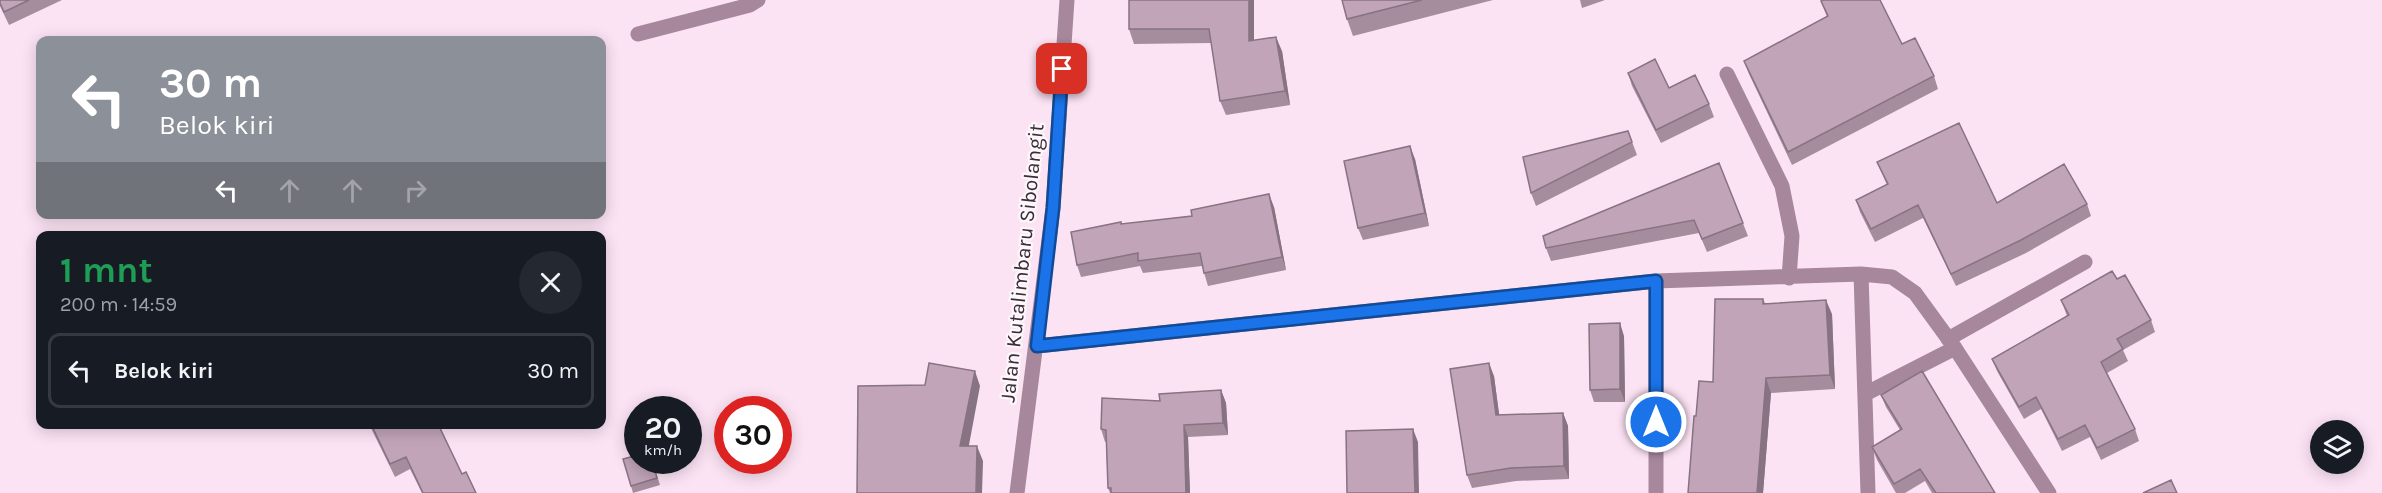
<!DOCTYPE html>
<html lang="id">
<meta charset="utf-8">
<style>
:root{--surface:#171b24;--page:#242831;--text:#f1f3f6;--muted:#9ea1a6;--line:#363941}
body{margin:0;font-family:Karla,sans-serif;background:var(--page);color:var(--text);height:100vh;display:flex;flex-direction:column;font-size:22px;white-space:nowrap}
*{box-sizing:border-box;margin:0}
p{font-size:20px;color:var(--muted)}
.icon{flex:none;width:33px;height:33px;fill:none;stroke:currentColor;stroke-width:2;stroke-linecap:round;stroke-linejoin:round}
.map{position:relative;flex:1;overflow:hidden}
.details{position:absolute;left:36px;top:231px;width:570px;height:198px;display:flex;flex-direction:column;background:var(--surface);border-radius:12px;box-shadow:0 3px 15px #0003}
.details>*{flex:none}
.top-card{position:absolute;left:36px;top:36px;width:570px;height:183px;border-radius:12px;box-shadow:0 3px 15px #0003;background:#8c9099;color:#fff;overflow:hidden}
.controls{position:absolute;left:2310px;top:420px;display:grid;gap:12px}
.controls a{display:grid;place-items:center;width:54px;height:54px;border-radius:50%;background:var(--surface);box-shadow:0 3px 15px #0003;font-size:30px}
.speed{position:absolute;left:624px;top:396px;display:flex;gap:12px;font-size:30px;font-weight:700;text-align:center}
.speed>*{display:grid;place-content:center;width:78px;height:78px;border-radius:50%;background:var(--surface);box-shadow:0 3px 15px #0003;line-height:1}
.speed small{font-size:15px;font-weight:400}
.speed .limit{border:9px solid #d22;background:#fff;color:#111}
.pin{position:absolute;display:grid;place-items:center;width:51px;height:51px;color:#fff;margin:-26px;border-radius:12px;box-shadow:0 3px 9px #0006}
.me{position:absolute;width:66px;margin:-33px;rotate:0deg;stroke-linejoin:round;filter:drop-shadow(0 0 4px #0008)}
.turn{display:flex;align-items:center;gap:21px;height:126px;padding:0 24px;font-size:27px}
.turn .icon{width:78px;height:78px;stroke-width:2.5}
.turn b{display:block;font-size:42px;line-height:51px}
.lanes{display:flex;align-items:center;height:57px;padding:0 24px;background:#0003;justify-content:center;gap:30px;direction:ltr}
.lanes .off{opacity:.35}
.round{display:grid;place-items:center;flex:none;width:63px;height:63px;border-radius:32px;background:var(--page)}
.head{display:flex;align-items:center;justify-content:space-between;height:102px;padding:0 24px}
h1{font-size:36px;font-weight:700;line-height:45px;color:#1e9e55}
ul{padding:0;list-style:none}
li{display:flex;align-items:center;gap:18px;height:75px;margin:0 12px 9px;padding:0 12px;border:3px solid var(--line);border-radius:12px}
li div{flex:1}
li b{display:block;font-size:22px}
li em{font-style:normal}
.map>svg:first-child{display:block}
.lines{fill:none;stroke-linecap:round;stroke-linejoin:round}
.minor{stroke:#a6879c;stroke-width:15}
.wall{fill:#a68d9e}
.shaded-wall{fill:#877381}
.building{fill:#c1a4b8;stroke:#877381;stroke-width:1.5}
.route-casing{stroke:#114b97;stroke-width:15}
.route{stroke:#1a73e8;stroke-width:10}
.labels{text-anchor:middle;stroke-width:4.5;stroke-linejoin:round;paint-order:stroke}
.street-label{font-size:21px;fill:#392e36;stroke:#fdf6fb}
</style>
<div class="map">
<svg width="2382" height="493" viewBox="0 0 2382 493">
<rect width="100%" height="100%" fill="#fce3f4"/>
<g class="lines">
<!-- minor -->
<path class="minor" d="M 638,34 L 750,5 L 758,0
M 1727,74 L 1782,186 L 1792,236 L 1789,278
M 1861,274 L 1868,493
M 1656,281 L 1656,493
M 1948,339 L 2085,262
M 1037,346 L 1656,281 L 1861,274 L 1892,277 L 1915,293 L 1955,348 L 2049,493
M 1865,394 L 1955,348
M 1017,493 L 1053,208 L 1067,0"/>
</g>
<!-- wall -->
<path class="wall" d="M 0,0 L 62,0 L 9,25 L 0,6 Z
M 1129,0 L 1254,0 L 1254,41 L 1282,51 L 1290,105 L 1226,115 L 1220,101 L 1211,43 L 1134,44 L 1129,29 Z
M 1342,0 L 1493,0 L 1353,36 L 1347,19 Z
M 1580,0 L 1605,0 L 1582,8 Z
M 1821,1 L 1902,44 L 1934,76 L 1938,89 L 1792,165 L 1749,74 L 1744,61 L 1827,17 Z
M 1628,73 L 1709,104 L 1714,117 L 1661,143 L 1632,86 Z
M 1628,131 L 1637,155 L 1536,206 L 1531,193 Z
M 1415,159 L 1429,226 L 1363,240 L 1358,228 Z
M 1877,162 L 1997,203 L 2087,204 L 2091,216 L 2026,253 L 1956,286 L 1923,218 L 1875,242 L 1860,212 L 1856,200 L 1887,185 Z
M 1719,163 L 1748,236 L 1707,252 L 1699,233 L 1551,261 L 1546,248 Z
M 1274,207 L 1286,270 L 1208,286 L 1202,266 L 1143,273 L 1140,266 L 1081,277 L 1077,265 L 1122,224 Z
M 2117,279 L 2151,320 L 2155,332 L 2123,350 L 2128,361 L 2107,373 L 2135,429 L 2139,441 L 2101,460 L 2090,437 L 2062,451 L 2041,409 L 2024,419 L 1997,371 L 1992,359 L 2067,316 L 2061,300 Z
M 1763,299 L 1765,303 L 1832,314 L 1835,389 L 1771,393 L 1763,493 L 1688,493 L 1696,416 L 1713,382 Z
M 1624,336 L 1625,402 L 1594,402 L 1590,390 Z
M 1494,376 L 1499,415 L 1563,413 L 1568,426 L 1569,479 L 1516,481 L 1472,488 L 1467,475 Z
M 1221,390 L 1226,403 L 1228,435 L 1188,437 L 1190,493 L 1110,493 L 1108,488 L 1106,442 L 1105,442 L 1101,429 L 1160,401 Z
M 1881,395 L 1995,493 L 1932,493 L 1925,481 L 1905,493 L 1896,493 L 1877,460 L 1872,447 L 1900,430 L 1886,407 Z
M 369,424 L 438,424 L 462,474 L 476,493 L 422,493 L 410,469 L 395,477 Z
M 652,460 L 660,485 L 633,493 L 631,486 Z"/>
<!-- shaded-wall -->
<path class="shaded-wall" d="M 1249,0 L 1254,0 L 1254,56 L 1249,41 Z
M 1276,37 L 1282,51 L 1290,105 L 1285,91 Z
M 1410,146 L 1415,159 L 1429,226 L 1425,213 Z
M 1269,194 L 1274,207 L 1286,270 L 1282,257 Z
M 1826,300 L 1832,314 L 1835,389 L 1830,375 Z
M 1620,323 L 1624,336 L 1625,402 L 1620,389 Z
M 1489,363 L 1494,376 L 1501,428 L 1496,415 Z
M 975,371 L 980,386 L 966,461 L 960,446 Z
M 1766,378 L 1771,393 L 1763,493 L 1757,493 Z
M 1221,390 L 1226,403 L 1228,435 L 1223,423 Z
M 1563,413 L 1568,426 L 1569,479 L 1564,466 Z
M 1184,425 L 1188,437 L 1190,493 L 1186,493 Z
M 1413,429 L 1418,442 L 1419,493 L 1415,493 Z
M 977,446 L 983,461 L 982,493 L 976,493 Z"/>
<!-- building -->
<path class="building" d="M 0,0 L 29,0 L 4,12 L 0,3 Z
M 1129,0 L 1249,0 L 1249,41 L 1276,37 L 1285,91 L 1220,101 L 1209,29 L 1129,29 Z
M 1342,0 L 1422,0 L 1347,19 Z
M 1823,0 L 1880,0 L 1902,44 L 1915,38 L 1934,76 L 1788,152 L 1744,61 L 1828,16 L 1821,1 Z
M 1655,59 L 1669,88 L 1695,75 L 1709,104 L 1656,130 L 1628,73 Z
M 1959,123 L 1997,203 L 2064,164 L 2087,204 L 2021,240 L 1951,274 L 1918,205 L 1871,229 L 1856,200 L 1888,184 L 1877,162 Z
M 1628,131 L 1632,142 L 1531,193 L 1523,157 Z
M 1410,146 L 1425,213 L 1358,228 L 1344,161 Z
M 1719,163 L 1743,223 L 1702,239 L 1694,220 L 1546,248 L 1543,236 Z
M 1269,194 L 1282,257 L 1204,273 L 1200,253 L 1138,261 L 1138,253 L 1077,265 L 1071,232 L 1121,222 L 1121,224 L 1192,216 L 1191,210 Z
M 273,234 L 274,236 L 252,236 Z
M 2112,271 L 2117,279 L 2125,275 L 2151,320 L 2117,339 L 2123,349 L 2101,362 L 2135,429 L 2097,448 L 2085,425 L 2058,439 L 2036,397 L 2019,407 L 1992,359 L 2069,315 L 2061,300 Z
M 1715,299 L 1763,299 L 1763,304 L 1826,300 L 1830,375 L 1766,378 L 1757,493 L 1688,493 L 1694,416 L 1696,416 L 1699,381 L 1713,382 Z
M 1620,323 L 1620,389 L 1590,390 L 1589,324 Z
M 929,363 L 975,371 L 960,446 L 977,446 L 976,493 L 857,493 L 858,386 L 925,385 Z
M 1489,363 L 1496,415 L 1563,413 L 1564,466 L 1511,468 L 1467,475 L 1450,369 Z
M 1922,371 L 1995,493 L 1936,493 L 1920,469 L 1894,484 L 1872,447 L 1902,429 L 1881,395 Z
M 1221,390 L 1223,423 L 1184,425 L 1186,493 L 1111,493 L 1111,488 L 1108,488 L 1106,430 L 1101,429 L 1102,398 L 1160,401 L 1159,394 Z
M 371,424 L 438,424 L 462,474 L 466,472 L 476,493 L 423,493 L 406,457 L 390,464 Z
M 1413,429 L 1415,493 L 1347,493 L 1346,431 Z
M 638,455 L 638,460 L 652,460 L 657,478 L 631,486 L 623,459 Z
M 2171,480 L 2177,493 L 2143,493 Z"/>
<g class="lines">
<!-- route casing -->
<g class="route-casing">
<path id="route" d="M 1062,69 L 1053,208 L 1037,346 L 1656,281 L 1656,422"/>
</g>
<!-- route -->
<use href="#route" class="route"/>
</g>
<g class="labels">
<!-- street labels -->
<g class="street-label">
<text transform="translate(1022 263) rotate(-84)" y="7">Jalan Kutalimbaru Sibolangit</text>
</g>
</g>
</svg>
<div class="controls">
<a><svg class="icon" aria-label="layers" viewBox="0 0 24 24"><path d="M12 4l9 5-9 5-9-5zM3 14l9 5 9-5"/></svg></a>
</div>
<div class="speed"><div>20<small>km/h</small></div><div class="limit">30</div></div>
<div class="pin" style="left:1062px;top:69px;background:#d93025"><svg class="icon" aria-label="arrive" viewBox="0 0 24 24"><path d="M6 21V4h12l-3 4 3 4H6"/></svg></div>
<svg class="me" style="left:1656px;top:422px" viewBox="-20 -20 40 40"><circle r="17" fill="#1a73e8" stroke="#fff" stroke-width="3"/><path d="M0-11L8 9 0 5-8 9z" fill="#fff"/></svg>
<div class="top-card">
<div class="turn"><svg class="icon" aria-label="left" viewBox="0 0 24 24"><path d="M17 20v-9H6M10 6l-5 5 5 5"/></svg><div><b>30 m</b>Belok kiri</div></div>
<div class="lanes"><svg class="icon" aria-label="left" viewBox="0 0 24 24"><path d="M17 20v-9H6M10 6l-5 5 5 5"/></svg><svg class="icon off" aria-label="ahead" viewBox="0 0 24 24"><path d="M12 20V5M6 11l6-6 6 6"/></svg><svg class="icon off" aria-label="ahead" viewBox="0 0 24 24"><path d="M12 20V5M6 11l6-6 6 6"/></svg><svg class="icon off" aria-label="right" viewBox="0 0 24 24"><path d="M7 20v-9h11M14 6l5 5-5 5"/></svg></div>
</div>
<section class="details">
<div class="head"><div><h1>1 mnt</h1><p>200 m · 14:59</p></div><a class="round"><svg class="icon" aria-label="close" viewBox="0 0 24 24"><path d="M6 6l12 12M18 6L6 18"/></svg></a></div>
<ul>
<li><svg class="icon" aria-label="left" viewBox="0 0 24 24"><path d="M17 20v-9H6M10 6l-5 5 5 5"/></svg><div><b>Belok kiri</b></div><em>30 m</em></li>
</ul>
</section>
</div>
